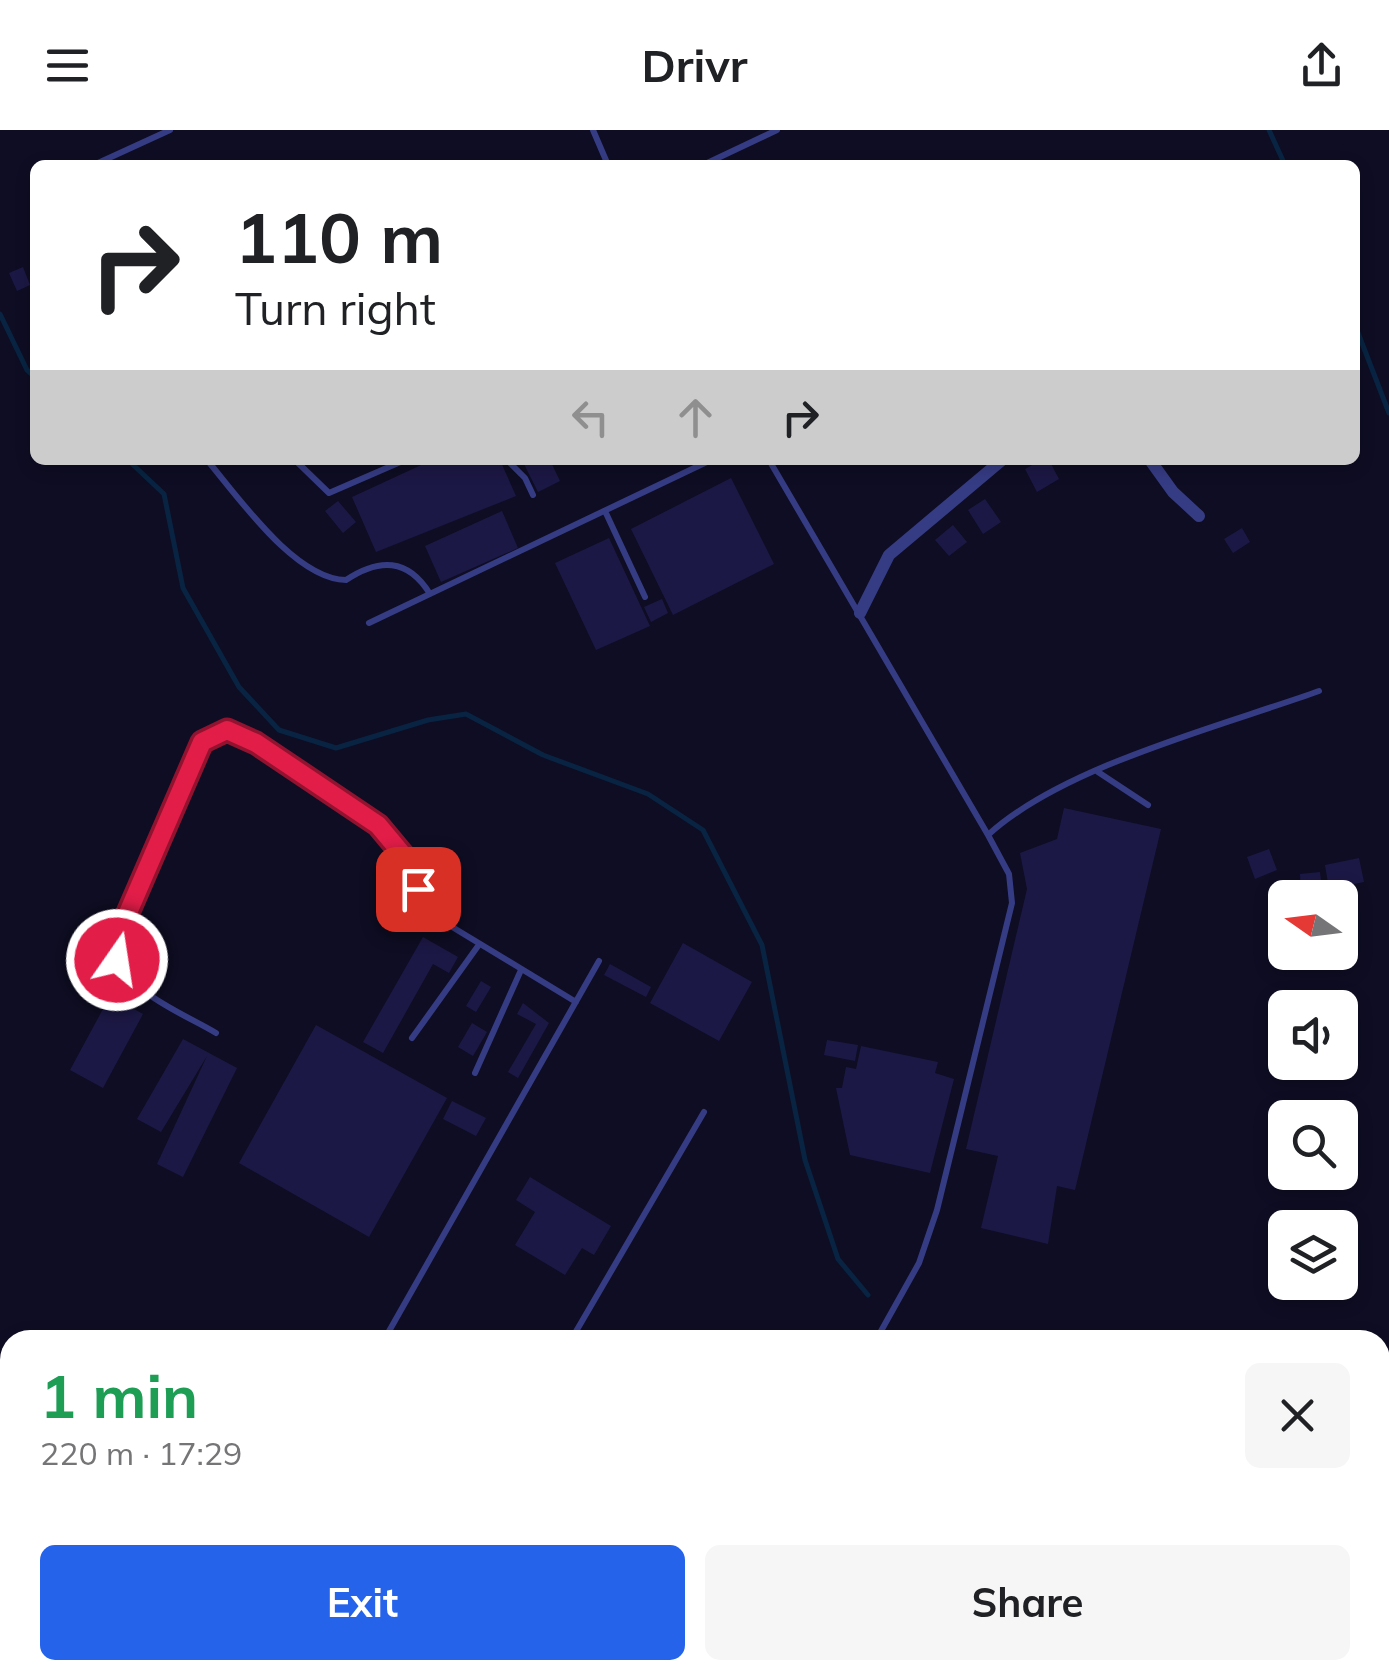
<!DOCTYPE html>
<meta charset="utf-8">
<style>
:root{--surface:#fff;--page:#f6f6f6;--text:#202124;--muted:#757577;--accent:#2563eb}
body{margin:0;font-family:Mulish,sans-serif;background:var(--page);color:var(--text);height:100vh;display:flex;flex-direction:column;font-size:38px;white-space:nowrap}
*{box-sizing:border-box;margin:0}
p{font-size:32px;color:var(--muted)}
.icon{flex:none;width:55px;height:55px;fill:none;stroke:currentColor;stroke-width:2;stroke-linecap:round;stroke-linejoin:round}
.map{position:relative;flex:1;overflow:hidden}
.panel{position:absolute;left:0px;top:1200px;width:1390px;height:350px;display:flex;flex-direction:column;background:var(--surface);border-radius:30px 30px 0 0;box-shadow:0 5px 15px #0003}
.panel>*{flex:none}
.banner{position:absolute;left:30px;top:30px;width:1330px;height:305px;border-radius:15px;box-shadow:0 5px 15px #0003;background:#fff;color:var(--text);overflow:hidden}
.needle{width:65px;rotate:284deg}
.buttons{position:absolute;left:1268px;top:750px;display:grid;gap:20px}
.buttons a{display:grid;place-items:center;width:90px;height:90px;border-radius:15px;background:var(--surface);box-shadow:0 5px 15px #0003;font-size:50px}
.pin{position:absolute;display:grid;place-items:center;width:85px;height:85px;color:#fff;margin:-42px;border-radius:20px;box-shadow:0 5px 15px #0006}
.me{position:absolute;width:110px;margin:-55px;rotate:13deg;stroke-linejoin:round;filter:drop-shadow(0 0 8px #0008)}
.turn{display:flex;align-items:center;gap:35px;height:210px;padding:0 40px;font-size:45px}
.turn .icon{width:130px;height:130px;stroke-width:2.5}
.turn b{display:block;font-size:70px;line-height:85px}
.lanes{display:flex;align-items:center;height:95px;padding:0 40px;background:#0003;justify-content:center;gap:50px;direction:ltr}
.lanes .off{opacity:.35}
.round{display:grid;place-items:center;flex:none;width:105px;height:105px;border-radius:15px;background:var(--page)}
.headline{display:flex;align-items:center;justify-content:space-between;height:170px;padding:0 40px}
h1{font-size:60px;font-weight:700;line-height:75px;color:#1e9e55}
.primary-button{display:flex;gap:20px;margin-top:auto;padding:20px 40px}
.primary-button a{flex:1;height:115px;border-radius:15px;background:var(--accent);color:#fff;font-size:40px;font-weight:700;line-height:115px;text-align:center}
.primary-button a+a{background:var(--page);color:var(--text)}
header{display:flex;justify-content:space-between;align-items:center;height:130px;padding:0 40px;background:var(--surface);font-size:45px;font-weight:700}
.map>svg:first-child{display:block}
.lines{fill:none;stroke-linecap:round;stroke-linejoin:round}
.stream{stroke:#082442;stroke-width:5}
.building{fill:#1c1845}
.service{stroke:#363c84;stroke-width:6}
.minor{stroke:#363c84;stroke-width:12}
.route-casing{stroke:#92132f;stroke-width:25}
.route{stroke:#e11d48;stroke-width:18}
</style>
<header><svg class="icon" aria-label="menu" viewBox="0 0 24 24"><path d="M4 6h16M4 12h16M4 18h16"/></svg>Drivr<svg class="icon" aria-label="share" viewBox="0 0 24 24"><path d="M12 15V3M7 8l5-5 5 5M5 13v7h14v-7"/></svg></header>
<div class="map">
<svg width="1389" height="1550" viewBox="0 0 1389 1550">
<rect width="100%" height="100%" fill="#0e0d23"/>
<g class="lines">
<!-- stream -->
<path class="stream" d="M 1269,0 L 1285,35
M 0,184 L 27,240 L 35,247
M 1355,195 L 1389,283
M 128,330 L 164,364 L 183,458 L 239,557 L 279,600 L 336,618 L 428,590 L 466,584 L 543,625 L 648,664 L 703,700 L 762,815 L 805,1030 L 838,1129 L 868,1165
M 1087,1540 L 1095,1550"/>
</g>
<!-- building -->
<path class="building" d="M 23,137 L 30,155 L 17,161 L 9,143 Z
M 432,330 L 500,330 L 516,366 L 376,422 L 352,367 Z
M 522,330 L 550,330 L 560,351 L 538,362 Z
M 1042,330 L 1049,330 L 1059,349 L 1037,362 L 1025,339 Z
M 731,348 L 774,434 L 673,485 L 631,399 Z
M 985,369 L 1001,392 L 983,404 L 968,380 Z
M 338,371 L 356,392 L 343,403 L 325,381 Z
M 502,381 L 518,418 L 441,452 L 425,416 Z
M 953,395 L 967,412 L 949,426 L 935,410 Z
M 1242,398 L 1250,412 L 1233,423 L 1224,409 Z
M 609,408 L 650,496 L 596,520 L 555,433 Z
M 662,469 L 668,483 L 651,492 L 644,477 Z
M 1064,678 L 1161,699 L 1075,1060 L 1057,1056 L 1048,1114 L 981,1098 L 998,1026 L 966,1019 L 1027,759 L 1020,723 L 1057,709 Z
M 1269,719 L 1277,740 L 1255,749 L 1247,727 Z
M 1359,728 L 1364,752 L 1329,759 L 1325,735 Z
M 1320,742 L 1322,760 L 1301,762 L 1300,744 Z
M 423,807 L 458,827 L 449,843 L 433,834 L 383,923 L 363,912 Z
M 683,813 L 752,852 L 719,911 L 650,873 Z
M 610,834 L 651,857 L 646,867 L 604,845 Z
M 99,850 L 113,858 L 104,872 L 91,864 Z
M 481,851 L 491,857 L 476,882 L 466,876 Z
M 110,866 L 143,884 L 103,958 L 70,940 Z
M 523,873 L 549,893 L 518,948 L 508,942 L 536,894 L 517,884 Z
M 472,893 L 487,902 L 473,926 L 458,917 Z
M 316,895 L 447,968 L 369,1107 L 239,1033 Z
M 183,909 L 237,938 L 183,1047 L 157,1034 L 207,926 L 161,1002 L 137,989 Z
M 827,910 L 858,915 L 855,931 L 824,925 Z
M 861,916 L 938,932 L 935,943 L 954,949 L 930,1043 L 850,1025 L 836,958 L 842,958 L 846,937 L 856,939 Z
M 452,971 L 486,988 L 476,1006 L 443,989 Z
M 530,1047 L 611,1096 L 594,1125 L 582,1118 L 565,1145 L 515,1115 L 535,1082 L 516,1070 Z
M 0,1339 L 10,1342 L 10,1369 L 1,1396 Z
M 0,1483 L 10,1486 L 6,1518 L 0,1517 Z
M 0,1531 L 10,1534 L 10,1540 L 21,1540 L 18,1550 L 0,1550 Z
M 857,1540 L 994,1540 L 988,1550 L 851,1550 Z"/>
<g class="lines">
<!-- service -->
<path class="service" d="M 593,0 L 608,35
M 98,33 L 170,0
M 703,35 L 777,0
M 207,330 C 239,368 295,449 346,450 C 379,428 408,428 430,464
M 295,330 L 329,363 L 405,330
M 507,330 L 525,348 L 533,365
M 769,330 L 988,705 L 1009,744 L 1012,773 L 937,1080 L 919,1133 L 876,1210
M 605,381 L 645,467
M 369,493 L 711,330
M 1098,642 L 1148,675
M 988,705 C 1063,636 1222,596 1319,561
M 216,903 C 185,884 117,859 117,818 L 202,612 L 227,600 L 256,613 L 378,695 L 408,731 L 424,775 L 434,786 L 576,872
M 412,908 L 478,816
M 475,943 L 521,840
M 384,1210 L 599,831
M 571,1210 L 704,982
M 678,1550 L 684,1540"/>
<!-- minor -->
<path class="minor" d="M 1150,330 L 1173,362 L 1199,386
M 860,483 L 889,425 L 1002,330
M 372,1540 L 388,1550
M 63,1550 L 66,1540"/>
</g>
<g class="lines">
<!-- route casing -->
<g class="route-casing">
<path id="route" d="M 117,830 L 124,792 L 202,612 L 227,600 L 256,613 L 378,695 L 408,731 L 418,759"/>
</g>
<!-- route -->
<use href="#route" class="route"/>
</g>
</svg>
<div class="buttons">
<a><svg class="needle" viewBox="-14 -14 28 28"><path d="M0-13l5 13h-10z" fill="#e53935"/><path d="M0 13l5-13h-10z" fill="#757577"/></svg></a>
<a><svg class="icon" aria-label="sound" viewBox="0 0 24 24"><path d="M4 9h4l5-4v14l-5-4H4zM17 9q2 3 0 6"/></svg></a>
<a><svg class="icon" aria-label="search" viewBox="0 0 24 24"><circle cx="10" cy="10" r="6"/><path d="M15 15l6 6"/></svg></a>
<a><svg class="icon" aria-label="layers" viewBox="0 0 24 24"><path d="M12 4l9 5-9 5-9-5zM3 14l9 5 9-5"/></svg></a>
</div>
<div class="pin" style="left:418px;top:759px;background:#d93025"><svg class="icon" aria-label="arrive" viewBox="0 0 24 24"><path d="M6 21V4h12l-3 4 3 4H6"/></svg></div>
<svg class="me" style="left:117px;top:830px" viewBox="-20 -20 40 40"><circle r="17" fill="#e11d48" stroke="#fff" stroke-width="3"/><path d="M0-11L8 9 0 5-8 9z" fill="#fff"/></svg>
<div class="banner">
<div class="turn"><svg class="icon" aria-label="right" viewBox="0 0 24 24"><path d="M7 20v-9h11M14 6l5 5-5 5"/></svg><div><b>110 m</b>Turn right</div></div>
<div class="lanes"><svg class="icon off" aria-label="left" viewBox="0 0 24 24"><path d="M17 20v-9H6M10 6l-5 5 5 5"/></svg><svg class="icon off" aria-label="ahead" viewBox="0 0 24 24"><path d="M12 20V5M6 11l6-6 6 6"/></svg><svg class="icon" aria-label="right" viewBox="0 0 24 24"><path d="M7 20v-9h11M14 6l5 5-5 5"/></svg></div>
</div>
<section class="panel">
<div class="headline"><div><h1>1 min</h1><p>220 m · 17:29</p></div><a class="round"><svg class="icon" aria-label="close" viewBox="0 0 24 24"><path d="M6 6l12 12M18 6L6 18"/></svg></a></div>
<div class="primary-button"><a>Exit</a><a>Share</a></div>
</section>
</div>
